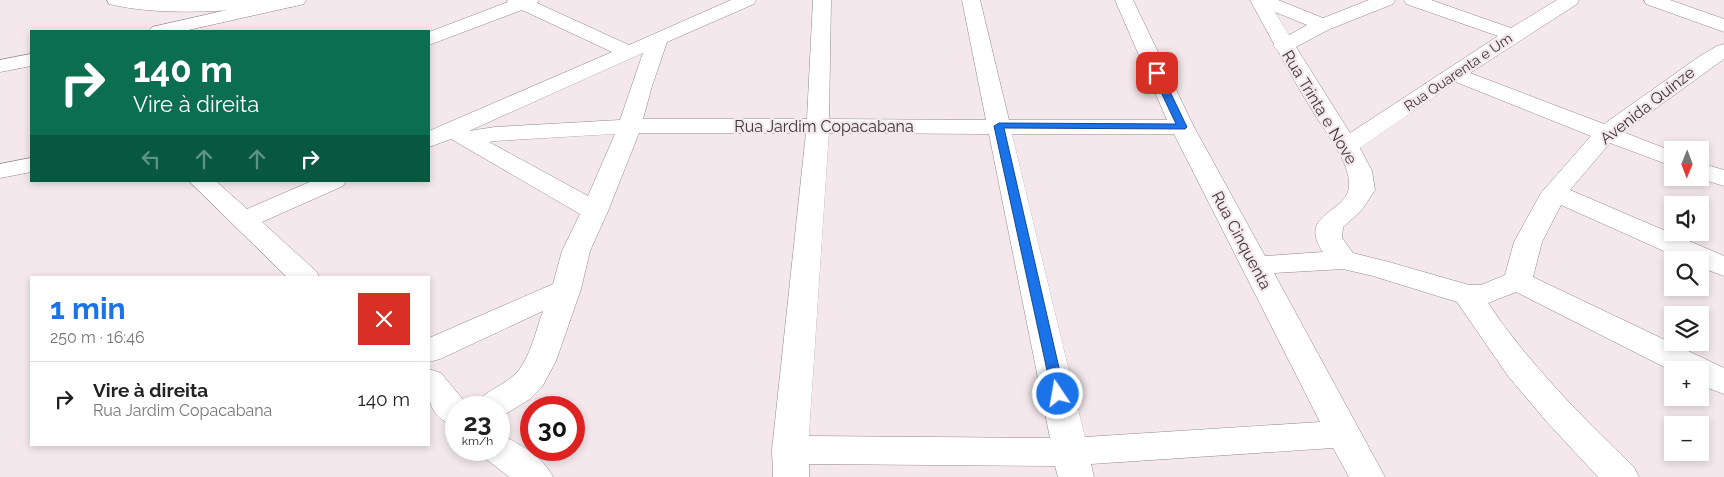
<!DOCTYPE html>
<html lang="pt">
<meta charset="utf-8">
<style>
:root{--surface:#fff;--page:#f6f6f6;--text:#222;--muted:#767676;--line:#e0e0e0;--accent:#1a73e8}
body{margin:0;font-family:Raleway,sans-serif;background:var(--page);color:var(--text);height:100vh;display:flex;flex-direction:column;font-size:19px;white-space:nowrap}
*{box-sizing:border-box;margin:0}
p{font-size:16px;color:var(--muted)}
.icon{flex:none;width:28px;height:28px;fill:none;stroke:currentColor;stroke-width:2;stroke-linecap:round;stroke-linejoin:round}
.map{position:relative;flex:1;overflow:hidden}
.side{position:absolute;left:30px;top:276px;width:400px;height:170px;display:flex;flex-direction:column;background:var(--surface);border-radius:0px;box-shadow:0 2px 8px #0003}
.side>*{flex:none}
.guide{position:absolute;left:30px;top:30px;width:400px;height:152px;border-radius:0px;box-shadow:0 2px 8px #0003;background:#0b6e4f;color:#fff;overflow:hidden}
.needle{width:32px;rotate:181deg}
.controls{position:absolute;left:1664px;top:141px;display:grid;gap:10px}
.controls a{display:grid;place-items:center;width:45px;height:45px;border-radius:0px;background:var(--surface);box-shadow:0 2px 8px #0003;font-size:25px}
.speed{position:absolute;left:445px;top:396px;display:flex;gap:10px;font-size:25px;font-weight:700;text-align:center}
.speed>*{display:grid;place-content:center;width:65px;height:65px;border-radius:50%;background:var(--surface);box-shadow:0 2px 8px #0003;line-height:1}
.speed small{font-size:12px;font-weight:400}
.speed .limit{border:8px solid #d22;background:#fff;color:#111}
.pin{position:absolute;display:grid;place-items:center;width:42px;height:42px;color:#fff;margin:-21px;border-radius:10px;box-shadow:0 2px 8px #0006}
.me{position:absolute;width:55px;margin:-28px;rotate:348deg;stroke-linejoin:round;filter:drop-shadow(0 0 4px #0008)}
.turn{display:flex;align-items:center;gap:18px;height:105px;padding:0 20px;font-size:22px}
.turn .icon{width:65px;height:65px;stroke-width:2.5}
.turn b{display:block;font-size:35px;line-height:42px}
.lanes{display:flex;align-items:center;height:48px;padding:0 20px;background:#0003;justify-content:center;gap:25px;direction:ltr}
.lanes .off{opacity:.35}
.round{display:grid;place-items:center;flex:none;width:52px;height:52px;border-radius:0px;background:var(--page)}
.summary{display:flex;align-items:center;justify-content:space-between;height:85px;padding:0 20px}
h1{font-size:30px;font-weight:700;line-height:38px;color:var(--accent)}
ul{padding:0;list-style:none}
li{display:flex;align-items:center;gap:15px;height:75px;padding:0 20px;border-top:1px solid var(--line)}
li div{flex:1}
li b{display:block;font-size:19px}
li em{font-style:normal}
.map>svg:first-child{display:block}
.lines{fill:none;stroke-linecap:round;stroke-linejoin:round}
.minor-casing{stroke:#93888c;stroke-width:1}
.major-casing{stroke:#93888c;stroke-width:1}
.minor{fill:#fff;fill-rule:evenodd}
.major{fill:#fff;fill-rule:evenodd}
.route{fill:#1a73e8;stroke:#114b97}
.labels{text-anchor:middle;stroke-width:4.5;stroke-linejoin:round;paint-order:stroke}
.far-street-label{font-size:14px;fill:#3d383a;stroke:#f4e8ec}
.street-label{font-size:16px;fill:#3d383a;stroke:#f4e8ec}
</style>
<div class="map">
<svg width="1724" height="477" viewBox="0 0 1724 477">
<rect width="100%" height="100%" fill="#f4e8ec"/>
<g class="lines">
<!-- minor casing -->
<g class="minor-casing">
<path id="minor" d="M 107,0 L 300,0 L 300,1 L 298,5 L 291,7 C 231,9 168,18 109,4 Z
M 507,0 L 539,0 L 537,3 L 629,45 L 731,0 L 756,0 L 754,4 L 667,42 L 652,86 L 643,119 L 807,119 L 813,0 L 831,0 L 829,119 L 986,120 L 962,0 L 980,0 L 1009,120 L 1167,120 L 1115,0 L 1133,0 L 1194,127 L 1265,256 L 1323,252 C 1295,211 1353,214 1349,181 C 1347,158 1324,130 1312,110 C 1300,91 1289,71 1278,51 L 1273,46 L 1274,44 L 1250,0 L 1278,0 L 1323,18 L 1369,0 L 1395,0 L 1393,4 L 1330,29 L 1296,47 L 1350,133 L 1498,36 L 1406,4 L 1404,0 L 1431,0 L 1511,28 L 1557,0 L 1579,0 L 1577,4 L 1470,73 L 1604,124 L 1700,56 L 1717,46 L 1724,44 L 1724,59 L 1623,132 L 1672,151 L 1672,166 L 1610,143 L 1570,190 L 1724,256 L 1724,276 L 1700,267 L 1700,260 L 1684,260 L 1561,205 L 1542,242 L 1533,277 L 1724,368 L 1724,394 L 1700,385 L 1700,370 L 1672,371 L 1516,292 L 1488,303 C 1529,364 1581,416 1634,467 L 1639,477 L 1598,477 L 1547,422 L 1508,376 L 1457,302 L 1373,276 L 1343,269 L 1274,273 L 1385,477 L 1349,477 L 1333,448 L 1091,464 L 1094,477 L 1058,477 L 1055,466 L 809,464 L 809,477 L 773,477 L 772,450 L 806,133 L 639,133 L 608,211 L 590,251 L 581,289 L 556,361 L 542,387 L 530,399 L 499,418 L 499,408 L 473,408 C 483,390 506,386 519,370 C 531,354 536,330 543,311 L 440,359 L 429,362 L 429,338 L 553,284 L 562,251 L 580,214 L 451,139 L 429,147 L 429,131 L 612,52 L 522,10 L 429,45 L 429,32 L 508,2 ZM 1275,12 L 1307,25 L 1289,35 ZM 643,53 L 620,120 L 495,127 L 469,131 ZM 1456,82 L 1591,136 L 1541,193 L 1514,242 L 1505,275 L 1481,285 L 1469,285 L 1389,262 L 1353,253 L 1342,238 L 1343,227 L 1361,211 L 1375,190 L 1372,171 L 1360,148 ZM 829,133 L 989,134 L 1050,438 L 809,436 ZM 615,134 L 588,196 L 489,142 L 495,141 ZM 1012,134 L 1174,134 L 1320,422 L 1085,437 Z
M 1644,0 L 1670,0 L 1724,19 L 1724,32 L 1646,4 Z
M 31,158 L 31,172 L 0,178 L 0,164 Z
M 1700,163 L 1724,170 L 1724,186 L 1698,178 L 1700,178 Z
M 189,181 L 216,181 L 247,209 L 312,181 L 346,181 L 343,186 L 262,222 L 316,271 L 320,278 L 288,278 Z
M 429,369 L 441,373 L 470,408 L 456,408 L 456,426 C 427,418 427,395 429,369 Z
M 499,435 C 519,442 544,458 553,477 L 509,477 L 486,459 L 482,450 L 499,450 Z"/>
</g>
<!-- major casing -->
<g class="major-casing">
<path id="major" d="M 272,0 L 306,0 L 304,4 L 184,31 L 149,31 L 152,27 Z
M 31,54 L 31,66 L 0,72 L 0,60 Z"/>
</g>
<!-- minor -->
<use href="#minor" class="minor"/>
<!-- major -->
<use href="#major" class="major"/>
</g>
<!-- route -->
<path class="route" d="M 1157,70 L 1161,73 L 1187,127 L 1185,129 L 1004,128 L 1065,394 L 1063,398 L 1053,398 L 994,126 L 999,123 L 1176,124 L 1152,73 Z"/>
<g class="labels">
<!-- far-street labels -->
<g class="far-street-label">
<text transform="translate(1458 72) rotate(-34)" y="5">Rua Quarenta e Um</text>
</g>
<!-- street labels -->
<g class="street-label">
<text transform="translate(1647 105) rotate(-38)" y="6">Avenida Quinze</text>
<text transform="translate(1320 107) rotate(59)" y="6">Rua Trinta e Nove</text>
<text x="824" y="132">Rua Jardim Copacabana</text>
<text transform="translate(1242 240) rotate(62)" y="6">Rua Cinquenta</text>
</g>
</g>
</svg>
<div class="controls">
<a><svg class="needle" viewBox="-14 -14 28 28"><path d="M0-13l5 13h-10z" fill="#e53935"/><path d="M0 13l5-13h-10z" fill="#767676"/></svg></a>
<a><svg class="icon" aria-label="sound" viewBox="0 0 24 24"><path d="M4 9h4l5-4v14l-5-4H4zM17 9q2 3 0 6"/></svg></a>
<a><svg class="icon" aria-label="search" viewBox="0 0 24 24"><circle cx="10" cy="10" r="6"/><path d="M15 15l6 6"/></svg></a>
<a><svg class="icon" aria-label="layers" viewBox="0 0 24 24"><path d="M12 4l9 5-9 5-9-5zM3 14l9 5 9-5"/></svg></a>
<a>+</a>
<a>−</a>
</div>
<div class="speed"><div>23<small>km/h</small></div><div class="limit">30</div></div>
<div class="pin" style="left:1157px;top:73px;background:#d93025"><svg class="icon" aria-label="arrive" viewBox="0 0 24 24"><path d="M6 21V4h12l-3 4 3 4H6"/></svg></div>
<svg class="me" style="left:1058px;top:394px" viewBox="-20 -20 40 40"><circle r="17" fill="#1a73e8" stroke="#fff" stroke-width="3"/><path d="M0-11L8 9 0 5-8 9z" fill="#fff"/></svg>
<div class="guide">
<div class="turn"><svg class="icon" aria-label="right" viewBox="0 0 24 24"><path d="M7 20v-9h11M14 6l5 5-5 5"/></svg><div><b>140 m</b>Vire à direita</div></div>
<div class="lanes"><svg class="icon off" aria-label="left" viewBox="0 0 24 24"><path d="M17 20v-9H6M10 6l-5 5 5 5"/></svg><svg class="icon off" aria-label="ahead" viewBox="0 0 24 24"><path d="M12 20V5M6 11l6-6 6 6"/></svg><svg class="icon off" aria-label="ahead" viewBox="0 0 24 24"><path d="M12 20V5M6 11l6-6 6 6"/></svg><svg class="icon" aria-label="right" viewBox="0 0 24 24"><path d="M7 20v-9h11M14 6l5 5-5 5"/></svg></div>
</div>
<section class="side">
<div class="summary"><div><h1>1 min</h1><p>250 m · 16:46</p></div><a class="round" style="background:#d93025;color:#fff"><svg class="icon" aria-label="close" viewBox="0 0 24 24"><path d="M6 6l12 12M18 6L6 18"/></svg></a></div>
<ul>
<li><svg class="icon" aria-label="right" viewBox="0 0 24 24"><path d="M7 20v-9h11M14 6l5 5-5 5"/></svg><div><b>Vire à direita</b><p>Rua Jardim Copacabana</p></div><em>140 m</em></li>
</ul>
</section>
</div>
